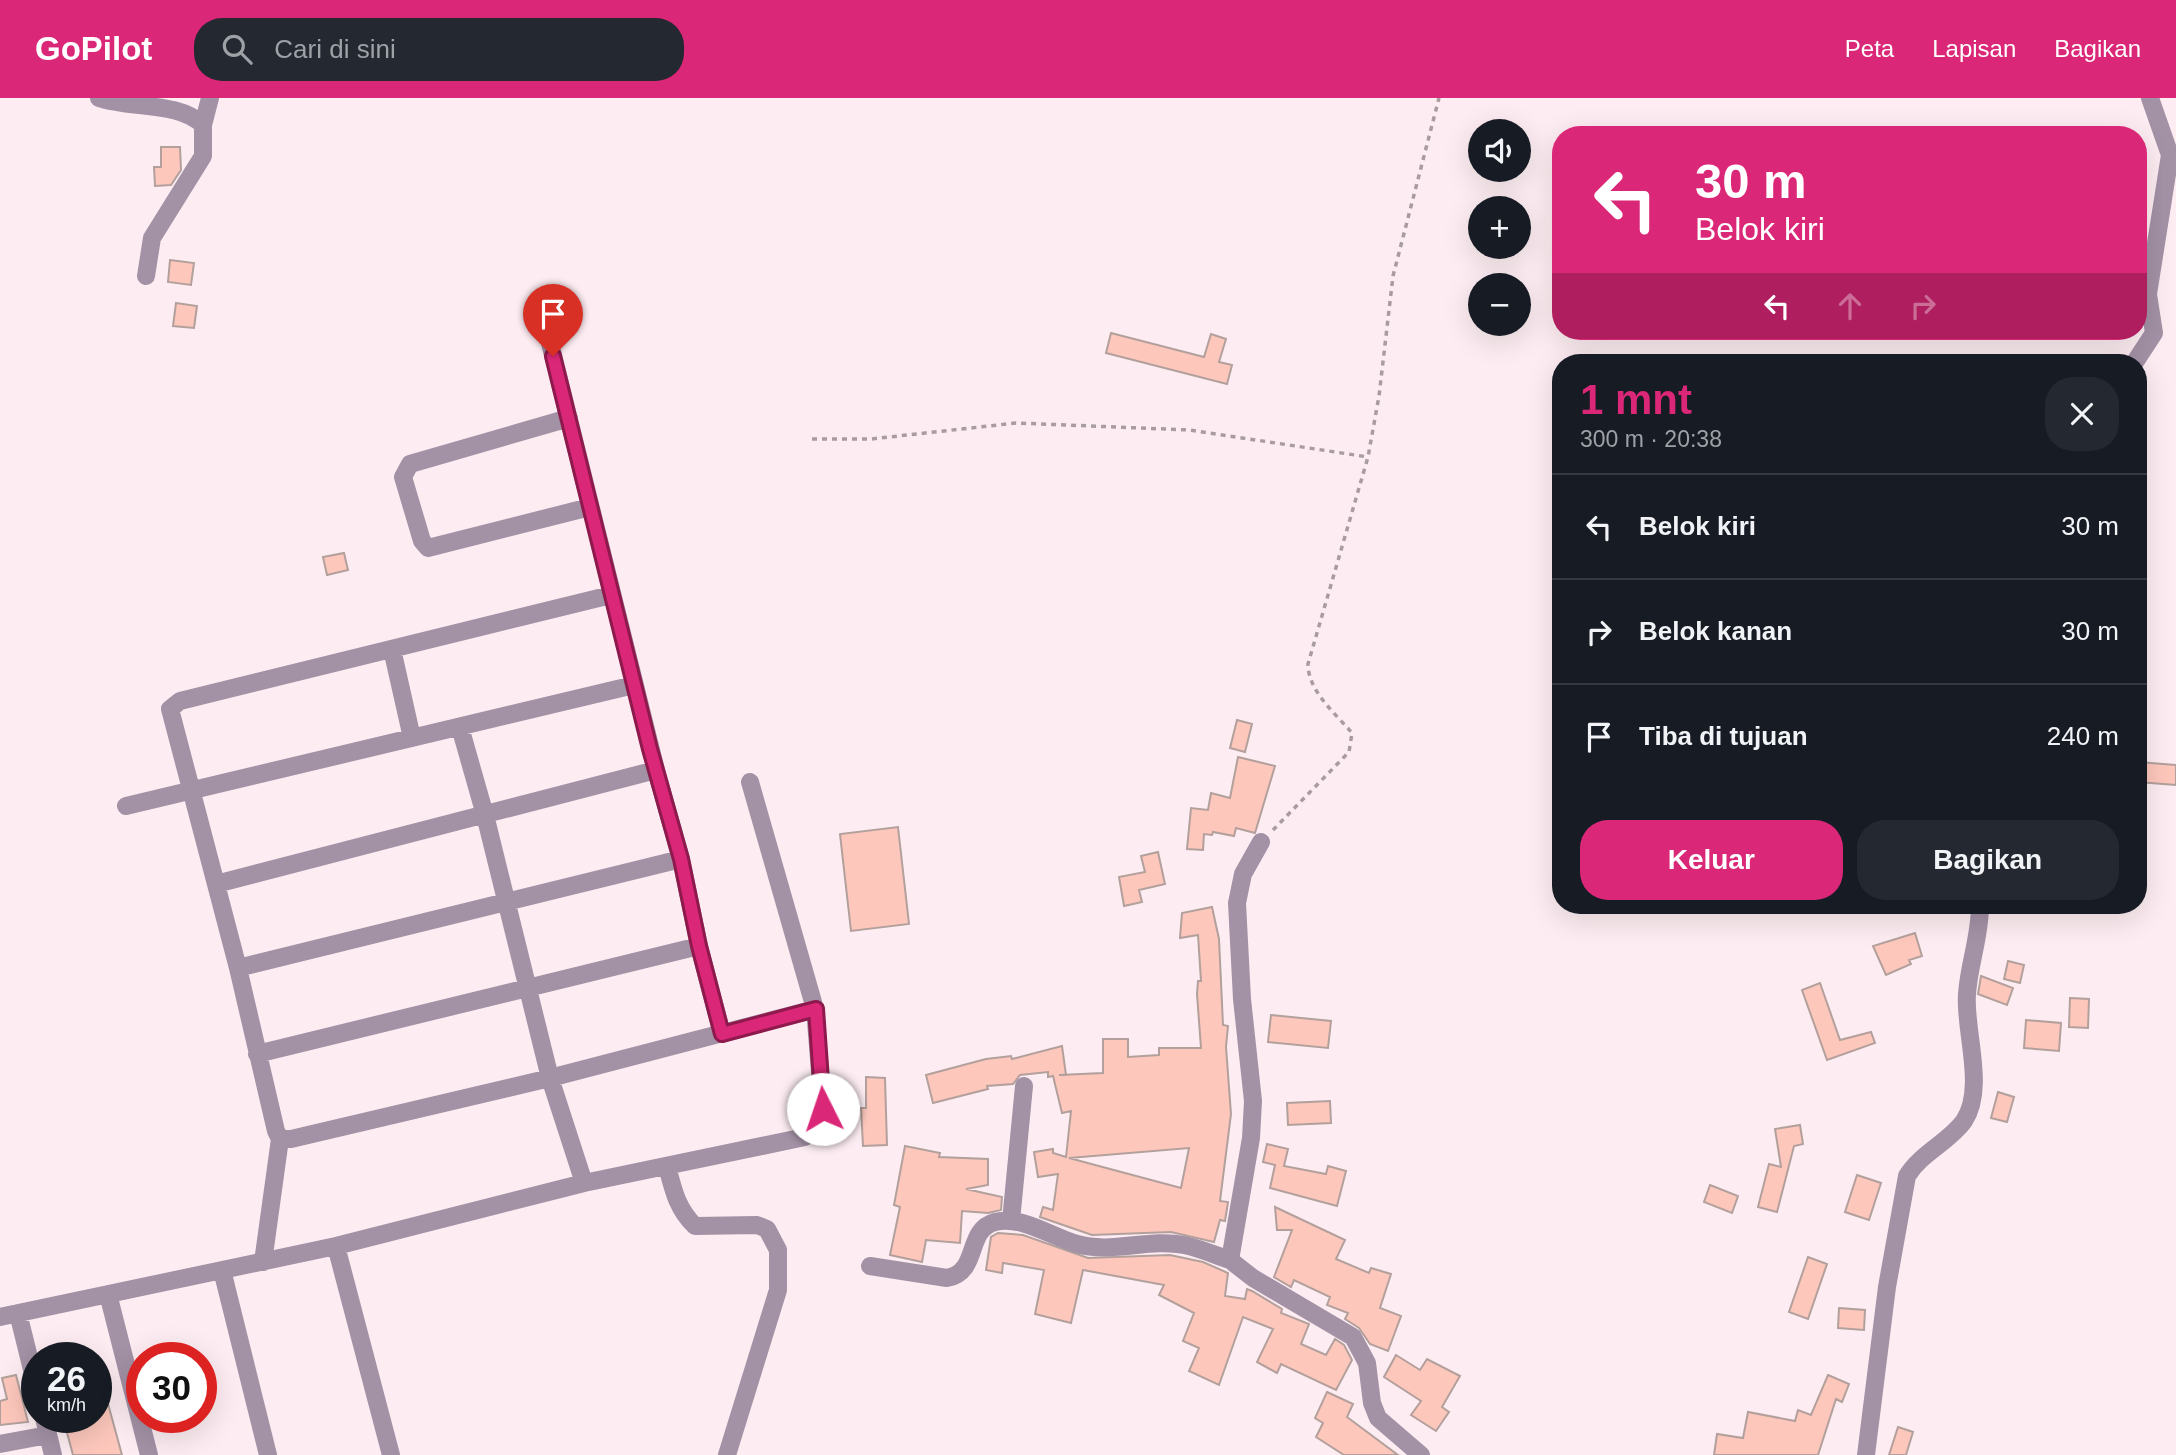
<!DOCTYPE html>
<html lang="id">
<meta charset="utf-8">
<style>
:root{--surface:#171b24;--page:#242831;--text:#f1f3f6;--muted:#9ea1a6;--line:#363941;--accent:#db2777}
body{margin:0;font-family:Arial,sans-serif;background:var(--page);color:var(--text);height:100vh;display:flex;flex-direction:column;font-size:26px;white-space:nowrap}
*{box-sizing:border-box;margin:0}
p{font-size:23px;color:var(--muted)}
.icon{flex:none;width:38px;height:38px;fill:none;stroke:currentColor;stroke-width:2;stroke-linecap:round;stroke-linejoin:round}
.map{position:relative;flex:1;overflow:hidden}
.side{position:absolute;left:1552px;top:256px;width:595px;height:560px;display:flex;flex-direction:column;background:var(--surface);border-radius:28px;box-shadow:0 7px 28px #0002}
.side>*{flex:none}
.guide{position:absolute;left:1552px;top:28px;width:595px;height:214px;border-radius:28px;box-shadow:0 7px 28px #0002;background:#db2777;color:#fff;overflow:hidden}
.buttons{position:absolute;left:1468px;top:21px;display:grid;gap:14px}
.buttons a{display:grid;place-items:center;width:63px;height:63px;border-radius:50%;background:var(--surface);box-shadow:0 7px 28px #0002;font-size:35px}
.speed{position:absolute;left:21px;top:1244px;display:flex;gap:14px;font-size:35px;font-weight:700;text-align:center}
.speed>*{display:grid;place-content:center;width:91px;height:91px;border-radius:50%;background:var(--surface);box-shadow:0 7px 28px #0002;line-height:1}
.speed small{font-size:18px;font-weight:400}
.speed .limit{border:10px solid #d22;background:#fff;color:#111}
.pin{position:absolute;display:grid;place-items:center;width:60px;height:60px;color:#fff;margin:-72px -30px;border-radius:50% 50% 50% 0;rotate:-45deg;box-shadow:0 0 7px #0007}
.pin .icon{rotate:45deg}
.me{position:absolute;width:77px;margin:-38px;rotate:356deg;stroke-linejoin:round;filter:drop-shadow(0 0 5px #0008)}
.turn{display:flex;align-items:center;gap:24px;height:147px;padding:0 28px;font-size:32px}
.turn .icon{width:91px;height:91px;stroke-width:2.5}
.turn b{display:block;font-size:49px;line-height:60px}
.lanes{display:flex;align-items:center;height:66px;padding:0 28px;background:#0003;justify-content:center;gap:35px;direction:ltr}
.lanes .off{opacity:.35}
.round{display:grid;place-items:center;flex:none;width:74px;height:74px;border-radius:28px;background:var(--page)}
.overview{display:flex;align-items:center;justify-content:space-between;height:119px;padding:0 28px}
h1{font-size:42px;font-weight:700;line-height:52px;color:var(--accent)}
.action{display:flex;gap:14px;margin-top:auto;padding:14px 28px}
.action a{flex:1;height:80px;border-radius:28px;background:var(--accent);color:#fff;font-size:28px;font-weight:700;line-height:80px;text-align:center}
.action a+a{background:var(--page);color:var(--text)}
ul{padding:0;list-style:none}
li{display:flex;align-items:center;gap:21px;height:105px;padding:0 28px;border-top:2px solid var(--line)}
li div{flex:1}
li b{display:block;font-size:26px}
li em{font-style:normal}
header{display:flex;align-items:center;gap:42px;box-sizing:border-box;height:98px;padding:0 35px;background:var(--accent);color:#fff}
header strong{font-size:33px}
nav{display:flex;gap:38px;margin-inline-start:auto;font-size:24px}
.search{width:490px;height:63px;background:var(--page);display:flex;align-items:center;gap:18px;box-sizing:border-box;padding:0 24px;border-radius:28px;color:var(--muted);font-size:26px}
.map>svg:first-child{display:block}
.building{fill:#fdc7bc;stroke:#b3a09c;stroke-width:2;fill-rule:evenodd}
.lines{fill:none;stroke-linecap:round;stroke-linejoin:round}
.path{stroke:#a89ca0;stroke-width:3.5;stroke-dasharray:5 5;stroke-linecap:butt}
.street{stroke:#a391a5;stroke-width:18}
.route-casing{stroke:#8e194d;stroke-width:18}
.route{stroke:#db2777;stroke-width:12}
</style>
<header>
<strong>GoPilot</strong>
<div class="search"><svg class="icon" aria-label="search" viewBox="0 0 24 24"><circle cx="10" cy="10" r="6"/><path d="M15 15l6 6"/></svg>Cari di sini</div>
<nav><a>Peta</a><a>Lapisan</a><a>Bagikan</a></nav>
</header>
<div class="map">
<svg width="2176" height="1357" viewBox="0 0 2176 1357">
<rect width="100%" height="100%" fill="#fdedf2"/>
<!-- building -->
<path class="building" d="M 161,49 L 180,49 L 181,72 L 171,87 L 155,88 L 154,69 L 161,69 Z
M 170,162 L 194,165 L 191,187 L 168,184 Z
M 176,205 L 197,208 L 194,230 L 173,228 Z
M 1111,235 L 1204,259 L 1211,236 L 1226,241 L 1219,264 L 1232,267 L 1227,286 L 1106,255 Z
M 344,455 L 348,472 L 327,477 L 323,459 Z
M 1237,622 L 1252,626 L 1245,654 L 1230,650 Z
M 1238,659 L 1275,668 L 1255,735 L 1236,730 L 1234,738 L 1213,734 L 1212,737 L 1204,736 L 1203,752 L 1187,751 L 1191,710 L 1208,712 L 1211,695 L 1230,700 Z
M 2138,664 L 2176,667 L 2176,687 L 2138,684 Z
M 898,729 L 909,826 L 851,833 L 840,736 Z
M 1158,754 L 1165,786 L 1139,792 L 1142,804 L 1124,808 L 1119,779 L 1145,774 L 1141,758 Z
M 1212,809 L 1219,841 L 1223,927 L 1228,928 L 1226,949 L 1231,1016 L 1220,1103 L 1228,1104 L 1225,1123 L 1220,1122 L 1214,1144 L 1171,1134 L 1092,1137 L 1040,1119 L 1043,1109 L 1053,1112 L 1058,1076 L 1038,1079 L 1034,1054 L 1053,1051 L 1053,1055 L 1066,1059 L 1071,1013 L 1062,1015 L 1053,978 L 1048,979 L 1048,974 L 1020,977 L 1013,986 L 987,988 L 988,991 L 933,1005 L 926,977 L 986,961 L 1011,958 L 1012,961 L 1062,948 L 1066,977 L 1059,977 L 1103,975 L 1103,941 L 1128,941 L 1128,959 L 1159,957 L 1159,950 L 1201,950 L 1197,896 L 1198,883 L 1201,883 L 1198,837 L 1180,840 L 1182,815 ZM 1189,1050 L 1181,1090 L 1069,1060 Z
M 1915,835 L 1922,858 L 1909,862 L 1911,866 L 1886,877 L 1873,848 Z
M 2008,863 L 2024,867 L 2020,885 L 2004,881 Z
M 1981,878 L 2013,890 L 2007,907 L 1978,896 Z
M 1820,885 L 1840,942 L 1871,934 L 1875,945 L 1827,962 L 1802,892 Z
M 2070,900 L 2089,901 L 2088,930 L 2069,929 Z
M 1271,917 L 1331,923 L 1328,950 L 1268,944 Z
M 2026,922 L 2061,925 L 2059,953 L 2024,950 Z
M 866,979 L 885,980 L 887,1047 L 863,1048 L 861,1010 L 866,1010 Z
M 1998,994 L 2014,999 L 2007,1024 L 1991,1020 Z
M 1330,1003 L 1331,1025 L 1288,1027 L 1287,1005 Z
M 1800,1027 L 1803,1046 L 1794,1048 L 1777,1114 L 1758,1109 L 1769,1066 L 1781,1069 L 1775,1031 Z
M 1267,1046 L 1288,1051 L 1284,1068 L 1326,1076 L 1328,1068 L 1346,1073 L 1337,1108 L 1270,1090 L 1275,1067 L 1263,1064 Z
M 905,1048 L 940,1055 L 939,1059 L 988,1061 L 988,1087 L 966,1091 L 1002,1099 L 1001,1112 L 988,1115 L 962,1113 L 960,1145 L 926,1142 L 922,1164 L 890,1157 L 900,1109 L 894,1107 Z
M 1857,1077 L 1881,1085 L 1869,1122 L 1845,1114 Z
M 1710,1087 L 1738,1098 L 1732,1115 L 1704,1104 Z
M 1275,1109 L 1345,1142 L 1336,1161 L 1369,1175 L 1371,1170 L 1391,1176 L 1380,1210 L 1401,1218 L 1388,1253 L 1370,1246 L 1359,1230 L 1345,1221 L 1348,1215 L 1327,1207 L 1330,1199 L 1294,1182 L 1291,1189 L 1274,1179 L 1292,1132 L 1277,1132 Z
M 998,1135 L 1023,1137 L 1088,1160 L 1170,1157 L 1203,1164 L 1228,1175 L 1225,1198 L 1245,1201 L 1247,1191 L 1252,1193 L 1282,1211 L 1281,1215 L 1309,1226 L 1301,1246 L 1326,1257 L 1335,1241 L 1344,1247 L 1352,1262 L 1336,1292 L 1281,1266 L 1277,1275 L 1257,1264 L 1273,1231 L 1243,1219 L 1219,1287 L 1189,1273 L 1199,1250 L 1183,1243 L 1194,1215 L 1159,1197 L 1164,1187 L 1083,1172 L 1071,1225 L 1035,1216 L 1044,1172 L 1003,1165 L 1002,1175 L 986,1172 L 991,1139 Z
M 1808,1159 L 1827,1166 L 1808,1221 L 1789,1214 Z
M 1839,1210 L 1865,1212 L 1864,1232 L 1838,1230 Z
M 1396,1257 L 1420,1272 L 1427,1261 L 1460,1278 L 1442,1309 L 1449,1314 L 1436,1333 L 1411,1317 L 1421,1303 L 1384,1279 Z
M 16,1277 L 28,1324 L 0,1327 L 0,1303 L 7,1301 L 2,1280 Z
M 1828,1277 L 1849,1286 L 1842,1304 L 1836,1301 L 1818,1357 L 1714,1357 L 1717,1336 L 1743,1340 L 1748,1314 L 1795,1323 L 1798,1312 L 1811,1317 Z
M 101,1280 L 122,1357 L 73,1357 L 63,1320 L 96,1320 L 96,1281 Z
M 1327,1294 L 1353,1306 L 1347,1319 L 1398,1357 L 1344,1357 L 1316,1339 L 1323,1325 L 1315,1320 Z
M 1898,1329 L 1913,1334 L 1906,1357 L 1889,1357 Z"/>
<g class="lines">
<!-- path -->
<path class="path" d="M 812,341 L 871,341 L 1016,325 L 1190,332 L 1368,359
M 1273,732 L 1349,654 L 1352,635 C 1335,615 1308,593 1308,566 L 1368,359 L 1379,298 L 1393,178 L 1439,0"/>
<!-- street -->
<path class="street" d="M 99,0 C 131,11 178,3 203,27 L 203,58 L 152,140 L 146,178
M 203,27 L 210,0
M 548,237 L 656,672 L 681,761 L 699,848 L 722,936
M 2135,264 L 2154,235 L 2148,196 L 2170,57 L 2150,0
M 569,320 L 410,366 L 403,379 L 422,443 L 428,450 L 590,409
M 611,497 L 180,603 L 170,611 L 238,870 L 276,1033 L 280,1041 L 291,1041 L 550,980 L 815,911
M 392,551 L 412,640
M 460,629 L 485,717 L 550,980 L 584,1085
M 126,708 L 634,587
M 1261,744 L 1243,776 L 1237,805 L 1242,901 L 1253,1003 L 1251,1040 L 1230,1162 L 1253,1180 L 1353,1239 L 1367,1265 L 1372,1305 L 1378,1320 L 1421,1357
M 216,786 L 656,672
M 238,870 L 681,761
M 257,956 L 699,848
M 667,1068 C 673,1091 677,1111 695,1128 L 757,1127 L 767,1131 L 778,1152 L 778,1192 L 727,1357
M 1011,1123 L 1024,988
M 336,1148 L 391,1357
M 263,1164 L 280,1041
M 870,1168 L 947,1180 C 980,1174 965,1132 995,1124 C 1021,1117 1052,1139 1077,1146 C 1112,1156 1149,1140 1184,1147 C 1199,1150 1215,1157 1230,1162
M 222,1172 L 268,1357
M 108,1196 L 149,1357
M 18,1215 L 37,1292
M 0,1219 L 336,1148 L 584,1085 L 805,1039 L 816,1028 L 823,1011 L 815,911 L 750,684
M 44,1320 L 53,1357
M 0,1346 L 48,1337
M 1866,1357 L 1887,1189 L 1907,1078 C 1921,1055 1949,1044 1964,1023 C 1986,990 1964,932 1967,896 C 1969,865 1980,840 1980,807"/>
</g>
<g class="lines">
<!-- route casing -->
<g class="route-casing">
<path id="route" d="M 553,258 L 650,651 L 681,761 L 699,848 L 722,936 L 816,911 L 823,1011"/>
</g>
<!-- route -->
<use href="#route" class="route"/>
</g>
</svg>
<div class="buttons">
<a><svg class="icon" aria-label="sound" viewBox="0 0 24 24"><path d="M4 9h4l5-4v14l-5-4H4zM17 9q2 3 0 6"/></svg></a>
<a>+</a>
<a>−</a>
</div>
<div class="speed"><div>26<small>km/h</small></div><div class="limit">30</div></div>
<div class="pin" style="left:553px;top:258px;background:#d93025"><svg class="icon" aria-label="arrive" viewBox="0 0 24 24"><path d="M6 21V4h12l-3 4 3 4H6"/></svg></div>
<svg class="me" style="left:823px;top:1011px" viewBox="-20 -20 40 40"><circle r="19" fill="#fff"/><path d="M0-13L10 11 0 6-10 11z" fill="#db2777"/></svg>
<div class="guide">
<div class="turn"><svg class="icon" aria-label="left" viewBox="0 0 24 24"><path d="M17 20v-9H6M10 6l-5 5 5 5"/></svg><div><b>30 m</b>Belok kiri</div></div>
<div class="lanes"><svg class="icon" aria-label="left" viewBox="0 0 24 24"><path d="M17 20v-9H6M10 6l-5 5 5 5"/></svg><svg class="icon off" aria-label="ahead" viewBox="0 0 24 24"><path d="M12 20V5M6 11l6-6 6 6"/></svg><svg class="icon off" aria-label="right" viewBox="0 0 24 24"><path d="M7 20v-9h11M14 6l5 5-5 5"/></svg></div>
</div>
<section class="side">
<div class="overview"><div><h1>1 mnt</h1><p>300 m · 20:38</p></div><a class="round"><svg class="icon" aria-label="close" viewBox="0 0 24 24"><path d="M6 6l12 12M18 6L6 18"/></svg></a></div>
<ul>
<li><svg class="icon" aria-label="left" viewBox="0 0 24 24"><path d="M17 20v-9H6M10 6l-5 5 5 5"/></svg><div><b>Belok kiri</b></div><em>30 m</em></li>
<li><svg class="icon" aria-label="right" viewBox="0 0 24 24"><path d="M7 20v-9h11M14 6l5 5-5 5"/></svg><div><b>Belok kanan</b></div><em>30 m</em></li>
<li><svg class="icon" aria-label="arrive" viewBox="0 0 24 24"><path d="M6 21V4h12l-3 4 3 4H6"/></svg><div><b>Tiba di tujuan</b></div><em>240 m</em></li>
</ul>
<div class="action"><a>Keluar</a><a>Bagikan</a></div>
</section>
</div>
